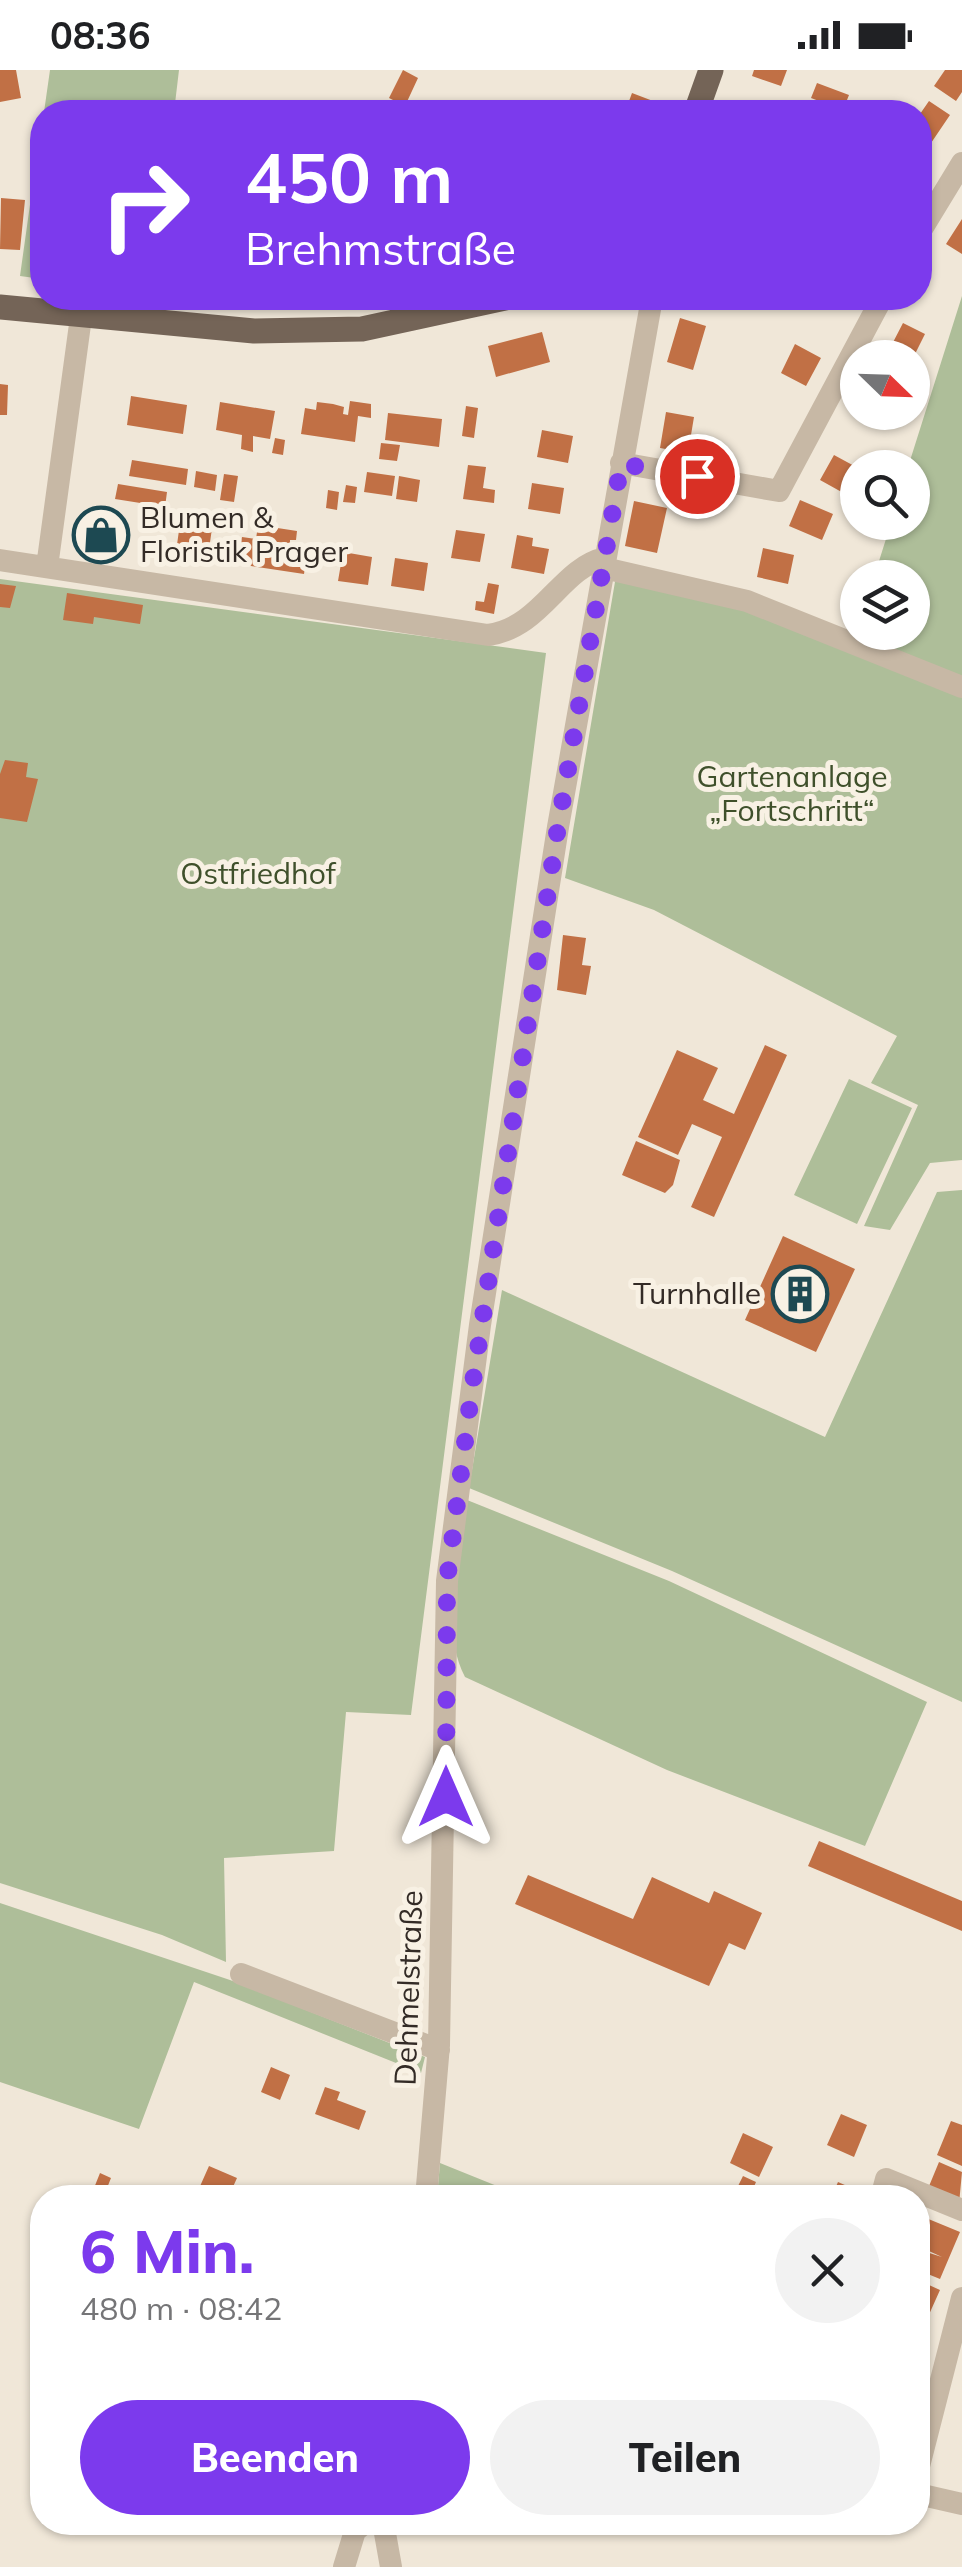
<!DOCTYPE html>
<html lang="de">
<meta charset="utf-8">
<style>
:root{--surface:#fff;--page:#f2f2f2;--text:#202124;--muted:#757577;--accent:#7c3aed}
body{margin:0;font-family:Mulish,sans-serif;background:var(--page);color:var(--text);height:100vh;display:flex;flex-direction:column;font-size:38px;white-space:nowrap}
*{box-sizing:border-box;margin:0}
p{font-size:32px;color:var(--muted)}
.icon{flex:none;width:55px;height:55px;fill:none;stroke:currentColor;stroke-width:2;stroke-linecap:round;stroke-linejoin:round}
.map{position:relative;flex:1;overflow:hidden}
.drawer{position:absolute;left:30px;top:2115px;width:900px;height:350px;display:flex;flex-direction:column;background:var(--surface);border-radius:40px;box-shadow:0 2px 8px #0004}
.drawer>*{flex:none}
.guide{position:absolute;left:30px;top:30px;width:902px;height:210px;border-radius:40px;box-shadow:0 2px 8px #0004;background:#7c3aed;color:#fff;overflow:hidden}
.needle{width:65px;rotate:113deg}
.buttons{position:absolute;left:840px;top:270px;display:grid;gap:20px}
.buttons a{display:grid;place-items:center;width:90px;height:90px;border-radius:50%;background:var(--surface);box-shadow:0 2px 8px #0004;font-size:50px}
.pin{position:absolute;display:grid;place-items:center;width:85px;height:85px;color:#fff;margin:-42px;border:5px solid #fff;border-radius:50%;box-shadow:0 2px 10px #0007}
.me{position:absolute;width:110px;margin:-55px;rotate:0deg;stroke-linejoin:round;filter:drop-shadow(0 0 8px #0008)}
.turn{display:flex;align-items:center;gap:35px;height:210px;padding:0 50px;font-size:45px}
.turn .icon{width:130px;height:130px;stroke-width:2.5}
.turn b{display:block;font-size:70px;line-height:85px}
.round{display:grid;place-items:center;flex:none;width:105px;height:105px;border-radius:52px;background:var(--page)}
.summary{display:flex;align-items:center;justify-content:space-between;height:170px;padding:0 50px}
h1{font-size:60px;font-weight:800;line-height:75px;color:var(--accent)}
.action{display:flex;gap:20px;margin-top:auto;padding:20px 50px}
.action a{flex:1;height:115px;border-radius:60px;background:var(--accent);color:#fff;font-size:40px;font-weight:800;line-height:115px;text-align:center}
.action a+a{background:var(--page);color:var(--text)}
.status{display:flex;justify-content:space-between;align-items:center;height:70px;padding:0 50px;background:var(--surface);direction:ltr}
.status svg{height:28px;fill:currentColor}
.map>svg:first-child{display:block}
.green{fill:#aebe99}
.building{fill:#c17045}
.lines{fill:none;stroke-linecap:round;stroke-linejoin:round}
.minor{stroke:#c7b8a5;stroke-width:22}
.major{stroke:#746457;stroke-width:25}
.route{stroke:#7c3aed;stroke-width:18;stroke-dasharray:0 32.4}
.labels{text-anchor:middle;stroke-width:10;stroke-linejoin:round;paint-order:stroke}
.poi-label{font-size:30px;fill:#332b26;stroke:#f8f1e4;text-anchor:start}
.park-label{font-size:30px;fill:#3f502b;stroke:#f8f1e4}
.street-label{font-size:30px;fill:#332b26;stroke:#f8f1e4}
</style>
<div class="status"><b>08:36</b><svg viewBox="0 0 49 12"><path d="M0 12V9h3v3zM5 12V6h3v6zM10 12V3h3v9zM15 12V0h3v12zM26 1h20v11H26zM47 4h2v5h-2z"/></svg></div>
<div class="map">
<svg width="962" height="2497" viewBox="0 0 962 2497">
<rect width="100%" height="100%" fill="#f0e7d8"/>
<!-- green -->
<path class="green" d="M 50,0 L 179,0 L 174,42 L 44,42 Z
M 42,49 L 42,209 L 20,206 Z
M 962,226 L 962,1090 L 930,1093 L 890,1160 L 864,1156 L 918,1035 L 871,1013 L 897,966 L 654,840 L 565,808 L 618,494 L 851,568 L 857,552 L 858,562 L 912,562 L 912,508 L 874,507 L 891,453 L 912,452 L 912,398 L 908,397 Z
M 0,509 L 546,583 L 411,1645 L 346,1642 L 334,1781 L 224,1788 L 226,1892 L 162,1865 L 0,1813 Z
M 849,1009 L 912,1038 L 857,1154 L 794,1125 Z
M 962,1120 L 962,1632 L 672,1501 L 469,1418 L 502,1220 L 825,1367 L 937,1122 Z
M 467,1430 L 669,1511 L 927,1632 L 865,1776 L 667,1700 L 465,1607 C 439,1558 459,1483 467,1430 Z
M 0,1833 L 230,1910 L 425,1987 L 421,2003 L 194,1912 L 139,2059 L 0,2012 Z
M 440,2093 L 524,2127 L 437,2128 Z"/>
<!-- building -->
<path class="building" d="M 0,0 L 16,0 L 21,28 L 0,32 Z
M 403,0 L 418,8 L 405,36 L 389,28 Z
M 754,0 L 787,0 L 781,16 L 752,6 Z
M 945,0 L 962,0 L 962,22 L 956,31 L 934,16 Z
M 817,13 L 849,25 L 843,40 L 811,28 Z
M 632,23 L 653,31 L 649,42 L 625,42 Z
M 929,31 L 950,45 L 929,76 L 920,70 L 920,44 Z
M 1,128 L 25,130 L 20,180 L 0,179 Z
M 962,149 L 962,184 L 946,174 Z
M 680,248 L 706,256 L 693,300 L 667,292 Z
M 903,253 L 925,264 L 913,288 L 888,282 Z
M 542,262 L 550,292 L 496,307 L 488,276 Z
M 795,274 L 821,288 L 806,316 L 781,303 Z
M 0,314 L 8,315 L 7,345 L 0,345 Z
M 131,326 L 187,335 L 183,364 L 127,355 Z
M 350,331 L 371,334 L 371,348 L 358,346 L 355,372 L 301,364 L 305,338 L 316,340 L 317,332 L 333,334 L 344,337 L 343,344 L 348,345 Z
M 220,332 L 275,341 L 270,369 L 253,366 L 253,382 L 241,379 L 242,365 L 216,360 Z
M 466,336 L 478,338 L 474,368 L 462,366 Z
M 666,342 L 694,347 L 688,383 L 660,378 Z
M 388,343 L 442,349 L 439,377 L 385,370 Z
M 542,360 L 573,366 L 568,393 L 537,387 Z
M 275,368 L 285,370 L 283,385 L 272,383 Z
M 381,373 L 400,375 L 397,391 L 379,389 Z
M 834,385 L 858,398 L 847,425 L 820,410 Z
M 132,390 L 188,399 L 186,415 L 129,406 Z
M 468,395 L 486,397 L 483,418 L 495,420 L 494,433 L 463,429 Z
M 196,401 L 217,405 L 215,421 L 194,417 Z
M 367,402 L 395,406 L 392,426 L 364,422 Z
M 224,404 L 238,406 L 234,432 L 220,430 Z
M 399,406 L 420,410 L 417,432 L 396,429 Z
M 532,413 L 564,418 L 560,444 L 528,439 Z
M 118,414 L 167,422 L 162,460 L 149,458 L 153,435 L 115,429 Z
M 346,415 L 357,417 L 355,433 L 343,432 Z
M 328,420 L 339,422 L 337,440 L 326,438 Z
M 800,430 L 833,444 L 822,470 L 789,456 Z
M 634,431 L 667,438 L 657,483 L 625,476 Z
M 94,444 L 115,448 L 118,454 L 113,485 L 108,488 L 86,484 L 82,478 Z
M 181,446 L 213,451 L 207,494 L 175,489 Z
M 258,455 L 297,461 L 296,470 L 290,470 L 290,474 L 308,477 L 304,504 L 238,494 L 242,467 L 256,469 Z
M 456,460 L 485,464 L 480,492 L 451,488 Z
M 517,465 L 533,468 L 532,476 L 549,479 L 544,504 L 511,498 Z
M 763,478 L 794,485 L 788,514 L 757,507 Z
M 343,482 L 372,487 L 368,515 L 338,511 Z
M 395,488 L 428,493 L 424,521 L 391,516 Z
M 488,513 L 499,515 L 494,544 L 475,540 L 476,531 L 484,532 Z
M 0,514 L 16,516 L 10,538 L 0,537 Z
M 67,523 L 143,535 L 140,554 L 94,547 L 93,554 L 63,550 Z
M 5,690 L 28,693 L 26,707 L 38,709 L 27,752 L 0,748 L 0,704 Z
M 563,865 L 586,868 L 582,895 L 591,896 L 586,925 L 557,920 Z
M 765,975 L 787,985 L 714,1147 L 691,1137 L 722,1067 L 692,1054 L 678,1085 L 638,1067 L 677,980 L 718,998 L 703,1030 L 734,1044 Z
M 636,1071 L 680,1090 L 673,1115 L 665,1123 L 622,1105 Z
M 783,1166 L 855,1199 L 816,1282 L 745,1250 Z
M 819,1771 L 962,1831 L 962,1861 L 808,1796 Z
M 528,1805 L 633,1849 L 652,1807 L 709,1833 L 714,1821 L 762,1843 L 745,1880 L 729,1873 L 709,1916 L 515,1834 Z
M 271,1997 L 290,2005 L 280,2030 L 261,2022 Z
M 325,2017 L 340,2022 L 337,2030 L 366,2041 L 359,2060 L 315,2044 Z
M 841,2044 L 867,2055 L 854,2087 L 827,2075 Z
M 951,2051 L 962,2055 L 962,2096 L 937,2085 Z
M 743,2063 L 773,2077 L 759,2107 L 730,2093 Z
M 939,2092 L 962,2102 L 959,2134 L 927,2121 Z
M 209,2096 L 237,2108 L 228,2128 L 197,2123 Z
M 100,2103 L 111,2108 L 103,2128 L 90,2128 Z
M 743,2106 L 756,2112 L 750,2126 L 736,2120 Z
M 838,2112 L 863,2123 L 861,2128 L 831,2128 Z
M 926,2148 L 960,2162 L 940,2209 L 918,2200 L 923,2181 L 942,2187 L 918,2176 Z
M 918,2210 L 940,2220 L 927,2249 L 918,2245 Z
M 918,2254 L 928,2259 L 918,2284 Z"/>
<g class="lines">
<!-- minor -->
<path class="minor" d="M 920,162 L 962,93
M 621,393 L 779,421 L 882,228
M 0,490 L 488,565 C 543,557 560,498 605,488
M 47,497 L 81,247
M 604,498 L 747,531 L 962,617
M 241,1904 L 439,1980
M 426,2128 L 439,1975 L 447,1511 L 480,1255 L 558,757 L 652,228
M 881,2128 L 886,2109 L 962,2140
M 918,2400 L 962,2228
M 918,2424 L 962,2434
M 383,2452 L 391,2497
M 344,2497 L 355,2461 L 366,2452"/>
<!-- major -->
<path class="major" d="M 696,42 L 711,0
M 0,237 L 254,261 L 362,259 L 505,228"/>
</g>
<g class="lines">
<!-- route -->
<path class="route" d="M 446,1727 L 447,1511 L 472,1318 L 558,757 L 621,394 L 697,406"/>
</g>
<!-- icons -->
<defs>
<g id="shop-ring" transform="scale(2.875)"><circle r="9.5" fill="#f8f1e4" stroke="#1d4952" stroke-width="1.5"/><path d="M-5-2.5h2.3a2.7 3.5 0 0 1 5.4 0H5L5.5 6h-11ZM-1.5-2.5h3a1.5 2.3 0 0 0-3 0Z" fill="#1d4952"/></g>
<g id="building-ring" transform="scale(2.875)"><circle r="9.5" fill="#f8f1e4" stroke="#1d4952" stroke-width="1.5"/><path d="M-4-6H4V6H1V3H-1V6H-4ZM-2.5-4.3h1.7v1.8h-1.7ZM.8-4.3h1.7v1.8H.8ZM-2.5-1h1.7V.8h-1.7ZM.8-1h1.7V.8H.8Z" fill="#1d4952"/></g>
</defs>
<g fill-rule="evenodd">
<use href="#shop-ring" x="101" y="465"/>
<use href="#building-ring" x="800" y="1224"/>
</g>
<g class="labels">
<!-- poi labels -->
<g class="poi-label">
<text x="140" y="458">Blumen &amp;<tspan x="140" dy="34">Floristik Prager</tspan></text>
<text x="761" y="1234" text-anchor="end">Turnhalle</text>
</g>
<!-- park labels -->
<g class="park-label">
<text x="792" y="717">Gartenanlage<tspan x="792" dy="34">„Fortschritt“</tspan></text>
<text x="258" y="814">Ostfriedhof</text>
</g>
<!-- street labels -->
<g class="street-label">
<text transform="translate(409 1918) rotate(-88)" y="10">Dehmelstraße</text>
</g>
</g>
</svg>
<div class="buttons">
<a><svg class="needle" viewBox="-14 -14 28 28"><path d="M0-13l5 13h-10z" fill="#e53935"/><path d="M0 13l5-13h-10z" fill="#757577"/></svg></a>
<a><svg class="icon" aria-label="search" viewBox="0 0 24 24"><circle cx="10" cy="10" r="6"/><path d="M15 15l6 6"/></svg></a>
<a><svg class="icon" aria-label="layers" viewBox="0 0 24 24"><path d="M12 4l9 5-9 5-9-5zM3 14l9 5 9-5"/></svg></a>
</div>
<div class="pin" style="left:697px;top:406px;background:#d93025"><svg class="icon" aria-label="arrive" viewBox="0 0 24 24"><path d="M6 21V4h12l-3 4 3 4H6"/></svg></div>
<svg class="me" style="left:446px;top:1727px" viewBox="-20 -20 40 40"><path d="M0-17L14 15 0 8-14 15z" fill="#7c3aed" stroke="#fff" stroke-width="4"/></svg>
<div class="guide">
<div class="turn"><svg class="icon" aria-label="right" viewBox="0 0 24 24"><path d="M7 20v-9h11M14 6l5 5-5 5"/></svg><div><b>450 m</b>Brehmstraße</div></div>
</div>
<section class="drawer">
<div class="summary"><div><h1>6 Min.</h1><p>480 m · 08:42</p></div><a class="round"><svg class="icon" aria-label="close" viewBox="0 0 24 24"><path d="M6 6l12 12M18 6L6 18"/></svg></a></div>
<div class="action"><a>Beenden</a><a>Teilen</a></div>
</section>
</div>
